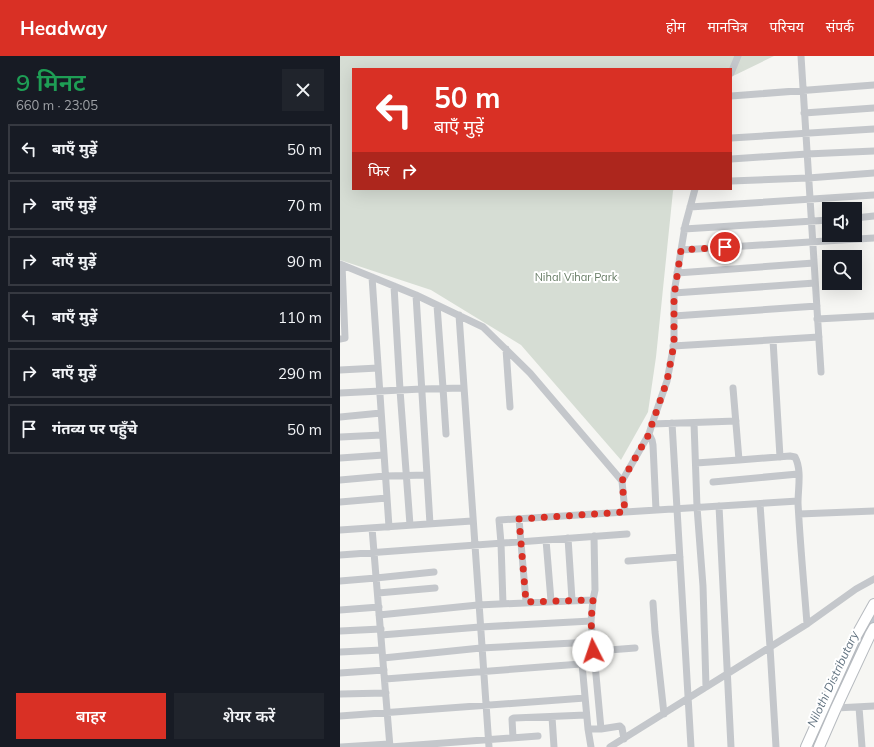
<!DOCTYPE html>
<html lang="hi">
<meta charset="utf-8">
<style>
:root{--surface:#171b24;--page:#20242c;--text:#f1f3f6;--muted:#9ea1a6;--line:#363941;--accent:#d93025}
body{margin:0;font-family:Mulish,"Noto Sans Devanagari",sans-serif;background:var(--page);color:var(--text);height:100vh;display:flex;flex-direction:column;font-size:15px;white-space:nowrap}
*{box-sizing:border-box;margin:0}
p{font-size:13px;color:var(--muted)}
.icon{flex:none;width:22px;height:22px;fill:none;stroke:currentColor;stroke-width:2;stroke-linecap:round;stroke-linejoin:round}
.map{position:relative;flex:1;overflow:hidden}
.details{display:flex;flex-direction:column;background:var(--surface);width:340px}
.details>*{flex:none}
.guide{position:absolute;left:12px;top:12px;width:380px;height:122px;border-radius:0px;box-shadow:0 4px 16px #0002;background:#d93025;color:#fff;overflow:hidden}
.controls{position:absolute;left:482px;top:146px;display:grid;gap:8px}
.controls a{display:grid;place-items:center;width:40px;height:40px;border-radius:0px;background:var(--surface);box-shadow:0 4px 16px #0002;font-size:20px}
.pin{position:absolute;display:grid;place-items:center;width:34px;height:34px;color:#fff;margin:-17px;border:2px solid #fff;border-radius:50%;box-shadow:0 1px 4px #0007}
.me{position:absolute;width:44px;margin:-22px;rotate:356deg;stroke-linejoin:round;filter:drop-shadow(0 0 3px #0008)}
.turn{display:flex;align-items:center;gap:14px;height:84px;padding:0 16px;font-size:18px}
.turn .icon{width:52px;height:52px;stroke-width:2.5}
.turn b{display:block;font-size:28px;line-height:34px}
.then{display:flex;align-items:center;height:38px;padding:0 16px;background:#0003;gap:8px;font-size:15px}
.round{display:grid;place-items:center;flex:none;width:42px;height:42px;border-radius:0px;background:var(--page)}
.summary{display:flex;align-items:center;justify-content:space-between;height:68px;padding:0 16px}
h1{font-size:24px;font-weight:600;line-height:30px;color:#1e9e55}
.primary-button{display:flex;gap:8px;margin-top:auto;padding:8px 16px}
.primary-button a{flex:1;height:46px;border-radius:0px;background:var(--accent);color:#fff;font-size:16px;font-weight:600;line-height:46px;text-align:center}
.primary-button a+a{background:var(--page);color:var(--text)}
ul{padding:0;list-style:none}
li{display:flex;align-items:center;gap:12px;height:50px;margin:0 8px 6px;padding:0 8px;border:2px solid var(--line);border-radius:0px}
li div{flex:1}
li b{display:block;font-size:15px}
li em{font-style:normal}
header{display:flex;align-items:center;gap:24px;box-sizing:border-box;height:56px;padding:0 20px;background:var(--accent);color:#fff}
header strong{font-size:19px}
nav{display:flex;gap:22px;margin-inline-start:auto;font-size:14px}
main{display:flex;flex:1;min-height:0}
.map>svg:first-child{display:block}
.green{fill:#d6ddd4}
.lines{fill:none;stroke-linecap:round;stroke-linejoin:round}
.canal{stroke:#bfc7ce;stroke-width:7}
.secondary-casing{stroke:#b6babf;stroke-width:12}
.street{stroke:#c4c7cb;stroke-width:7}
.secondary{stroke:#fff;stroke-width:10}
.route{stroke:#d93025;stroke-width:7;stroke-dasharray:0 12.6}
.labels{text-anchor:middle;stroke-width:4;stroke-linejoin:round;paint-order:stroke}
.park-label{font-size:11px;fill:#667b64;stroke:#fff}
.water-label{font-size:12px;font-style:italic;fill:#627380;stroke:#fff}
</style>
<header>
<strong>Headway</strong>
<nav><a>होम</a><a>मानचित्र</a><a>परिचय</a><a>संपर्क</a></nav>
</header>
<main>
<section class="details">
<div class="summary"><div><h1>9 मिनट</h1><p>660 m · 23:05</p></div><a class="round"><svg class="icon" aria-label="close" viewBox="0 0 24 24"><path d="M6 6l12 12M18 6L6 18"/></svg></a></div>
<ul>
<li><svg class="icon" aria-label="left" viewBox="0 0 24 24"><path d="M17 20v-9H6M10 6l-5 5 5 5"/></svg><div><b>बाएँ मुड़ें</b></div><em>50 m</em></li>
<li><svg class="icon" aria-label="right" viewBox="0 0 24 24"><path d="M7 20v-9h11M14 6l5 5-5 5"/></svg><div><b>दाएँ मुड़ें</b></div><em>70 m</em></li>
<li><svg class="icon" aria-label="right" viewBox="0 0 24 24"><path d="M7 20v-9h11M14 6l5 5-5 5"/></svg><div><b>दाएँ मुड़ें</b></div><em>90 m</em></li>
<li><svg class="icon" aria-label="left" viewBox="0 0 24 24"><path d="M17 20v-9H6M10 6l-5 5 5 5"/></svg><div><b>बाएँ मुड़ें</b></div><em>110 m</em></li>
<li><svg class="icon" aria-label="right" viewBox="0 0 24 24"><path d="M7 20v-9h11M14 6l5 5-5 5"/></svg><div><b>दाएँ मुड़ें</b></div><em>290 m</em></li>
<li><svg class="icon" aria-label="arrive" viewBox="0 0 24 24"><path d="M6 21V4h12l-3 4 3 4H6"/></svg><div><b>गंतव्य पर पहुँचे</b></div><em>50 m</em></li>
</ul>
<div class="primary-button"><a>बाहर</a><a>शेयर करें</a></div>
</section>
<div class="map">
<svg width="534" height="691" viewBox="0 0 534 691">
<rect width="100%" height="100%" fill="#f6f6f3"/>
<!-- green -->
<path class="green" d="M 0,0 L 434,0 L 391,21 L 391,13 L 13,13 L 13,133 L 334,133 L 333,135 L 316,301 L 308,356 L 281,404 L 181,289 L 91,234 L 0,204 Z"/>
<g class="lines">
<!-- canal -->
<path class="canal" d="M 508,614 L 520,588 L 534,564"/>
<!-- secondary casing -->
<g class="secondary-casing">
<path id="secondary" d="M 466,691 L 515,582 L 534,548
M 479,691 L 496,652 L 530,579 L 534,572"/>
</g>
<!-- street -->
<path class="street" d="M 461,0 L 481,316
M 391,17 L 398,0
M 391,40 L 534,29
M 464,57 L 534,52
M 391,82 L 534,73
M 391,103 L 467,98 L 534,95
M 391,125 L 468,122 L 534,117
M 350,151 L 534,139
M 515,162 L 534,160
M 344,173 L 489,164
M 341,194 L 534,182
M 0,208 L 76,239 L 143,271 L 190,317 L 282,425 L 285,456
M 337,217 L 474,207
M 32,221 L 49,471
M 54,230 L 60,334 L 70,469
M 334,237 L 475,227
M 76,239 L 90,468
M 97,249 L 103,332 L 106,378
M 119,259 L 149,691
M 334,260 L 477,250
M 477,263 L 534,260
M 0,283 L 5,282 L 2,209
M 433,284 L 440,401
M 333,290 L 479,281
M 166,293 L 170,351
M 0,314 L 38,312
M 393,332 L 399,404 L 450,400 L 455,401 C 462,414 458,432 458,447 C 460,487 464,528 467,568
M 0,337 L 82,333 L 123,332
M 0,361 L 41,357
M 332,367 L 337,453 L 351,691
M 354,367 L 357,451 L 363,530 L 366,631
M 312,368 L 396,365
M 309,378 L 312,384 L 313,389 L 316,454
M 0,381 L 42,379
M 0,402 L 44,399
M 356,407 L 399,404
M 0,424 L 45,420 L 87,419
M 282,425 L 309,378 L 312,368 L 327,325 L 334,288 L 334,237 L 345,170 L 355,133
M 373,426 L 458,418
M 0,446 L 47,442
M 420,448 L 430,591 L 436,691
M 379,450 L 391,691
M 459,458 L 534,455
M 179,463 L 186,546
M 32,472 L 50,691
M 0,474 L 132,465
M 228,482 L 232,544
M 206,484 L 211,545
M 0,499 L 287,478
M 288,505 L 340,501
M 0,525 L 36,522 L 94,516
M 38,537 L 95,532
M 253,544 L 251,565 L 261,673
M 313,547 L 315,576 L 324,658
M 163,548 L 161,487 L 159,464 L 458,445
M 0,554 L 39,551
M 39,559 L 138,549 L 253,544 L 255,534 L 254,480
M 0,575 L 41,573
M 41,579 L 140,571 L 251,565
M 0,596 L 42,594
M 43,602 L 141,592 L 252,586
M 0,617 L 44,614
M 45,623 L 241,608
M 0,638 L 46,637
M 519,651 L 522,691
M 496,652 L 534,650
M 0,660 L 245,642
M 212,661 L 214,691
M 248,673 L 251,691
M 173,682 L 172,663 L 174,662 L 246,659
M 284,683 L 282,672 L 280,670 L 261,673 L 248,673 L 241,597 L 243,596 L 295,592
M 1,691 L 49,688
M 50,691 L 198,680
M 270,691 L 467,568 L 516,533 L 534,523"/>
<!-- secondary -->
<use href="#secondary" class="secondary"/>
</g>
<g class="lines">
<!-- route -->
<path class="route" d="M 253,595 L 251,565 L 253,544 L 186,546 L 179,463 L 285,456 L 282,425 L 309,378 L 312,368 L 327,325 L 334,288 L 334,240 L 341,194 L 385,191"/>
</g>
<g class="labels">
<!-- park labels -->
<g class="park-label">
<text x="236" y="225">Nihal Vihar Park</text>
</g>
<!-- water labels -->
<g class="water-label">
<text transform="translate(493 623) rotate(-65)" y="4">Nilothi Distributary</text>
</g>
</g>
</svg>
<div class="controls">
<a><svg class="icon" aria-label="sound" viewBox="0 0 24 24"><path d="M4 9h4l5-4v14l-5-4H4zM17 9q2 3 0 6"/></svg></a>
<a><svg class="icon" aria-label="search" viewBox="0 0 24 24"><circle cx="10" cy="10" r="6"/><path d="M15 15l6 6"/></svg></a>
</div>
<div class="pin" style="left:385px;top:191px;background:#d93025"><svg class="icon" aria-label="arrive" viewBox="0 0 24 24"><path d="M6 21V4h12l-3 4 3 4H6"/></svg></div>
<svg class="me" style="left:253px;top:595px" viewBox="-20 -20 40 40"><circle r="19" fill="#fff"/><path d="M0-13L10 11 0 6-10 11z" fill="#d93025"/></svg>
<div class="guide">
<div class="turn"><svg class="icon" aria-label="left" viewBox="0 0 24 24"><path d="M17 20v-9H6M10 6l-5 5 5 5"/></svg><div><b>50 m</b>बाएँ मुड़ें</div></div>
<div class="then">फिर<svg class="icon" aria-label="right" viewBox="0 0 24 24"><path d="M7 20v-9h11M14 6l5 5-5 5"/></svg></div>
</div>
</div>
</main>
